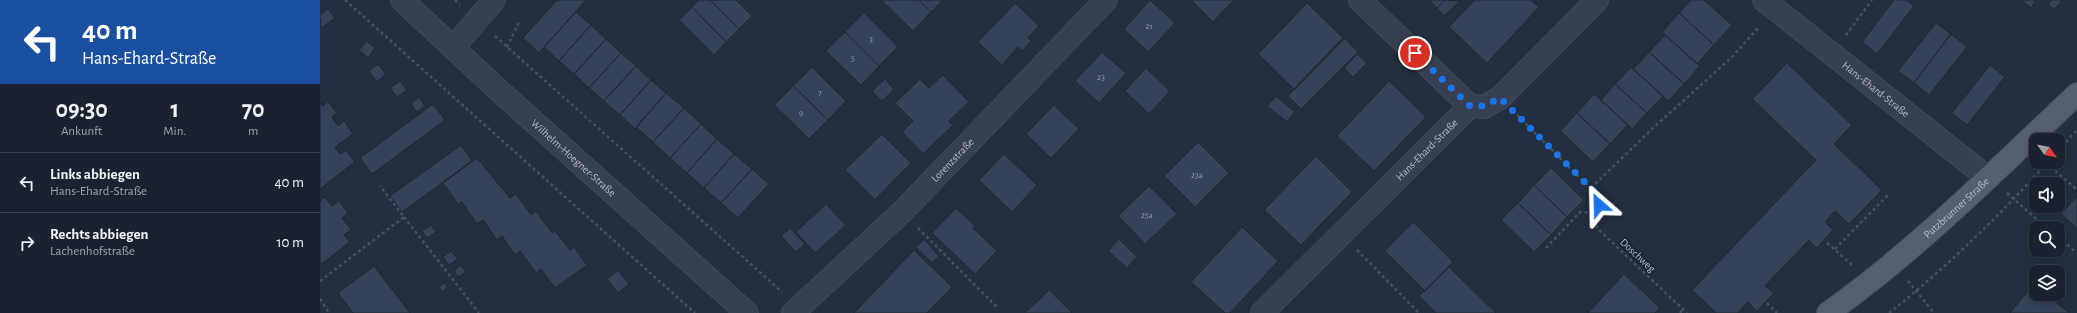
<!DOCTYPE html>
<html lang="de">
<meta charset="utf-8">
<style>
:root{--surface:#1a2230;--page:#232a38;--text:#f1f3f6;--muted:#9fa4ab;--line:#383f4c}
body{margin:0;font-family:"Alegreya Sans",sans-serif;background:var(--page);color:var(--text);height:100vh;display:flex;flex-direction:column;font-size:15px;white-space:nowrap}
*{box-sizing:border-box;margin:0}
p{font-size:13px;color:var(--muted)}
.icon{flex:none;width:22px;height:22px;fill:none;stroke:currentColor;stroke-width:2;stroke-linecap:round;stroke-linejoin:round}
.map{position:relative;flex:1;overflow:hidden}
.sheet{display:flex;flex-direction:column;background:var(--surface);width:320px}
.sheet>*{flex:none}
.guide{background:#1a4fa0;color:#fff;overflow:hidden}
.needle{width:26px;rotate:123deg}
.controls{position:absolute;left:1709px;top:133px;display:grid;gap:8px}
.controls a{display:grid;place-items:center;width:36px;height:36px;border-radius:8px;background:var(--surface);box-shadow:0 2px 6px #0003,0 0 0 1px var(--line);font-size:20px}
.pin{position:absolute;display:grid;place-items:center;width:34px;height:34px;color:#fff;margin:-17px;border:2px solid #fff;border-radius:50%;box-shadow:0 1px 4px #0007}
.me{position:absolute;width:44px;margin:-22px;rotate:335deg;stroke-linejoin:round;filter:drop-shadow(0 0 3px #0008)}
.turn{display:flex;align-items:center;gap:14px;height:84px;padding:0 16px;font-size:18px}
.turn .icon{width:52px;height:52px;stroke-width:2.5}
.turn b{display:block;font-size:28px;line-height:34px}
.eta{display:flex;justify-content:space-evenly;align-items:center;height:68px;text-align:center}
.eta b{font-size:24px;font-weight:700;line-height:28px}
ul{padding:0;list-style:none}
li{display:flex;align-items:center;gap:12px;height:60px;padding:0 16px;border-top:1px solid var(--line)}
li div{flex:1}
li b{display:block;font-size:15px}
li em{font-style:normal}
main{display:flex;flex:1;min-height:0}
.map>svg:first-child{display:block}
.building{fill:#354257;stroke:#1e2737}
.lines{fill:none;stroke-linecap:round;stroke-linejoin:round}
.minor-casing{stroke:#414959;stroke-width:24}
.major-casing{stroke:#414959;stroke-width:24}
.path{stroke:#3e5559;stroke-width:2.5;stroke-dasharray:3 3;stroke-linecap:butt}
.minor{stroke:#374050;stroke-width:22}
.major{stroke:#555f70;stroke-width:22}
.route{stroke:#1a73e8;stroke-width:7;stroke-dasharray:0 12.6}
.labels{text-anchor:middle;stroke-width:4;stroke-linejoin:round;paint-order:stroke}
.number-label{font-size:9px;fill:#929bac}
.street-label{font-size:11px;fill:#b4bbcb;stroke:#1c2535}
</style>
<main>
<section class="sheet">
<div class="guide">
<div class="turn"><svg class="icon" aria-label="left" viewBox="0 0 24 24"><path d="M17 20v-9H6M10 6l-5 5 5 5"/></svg><div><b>40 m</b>Hans-Ehard-Straße</div></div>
</div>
<div class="eta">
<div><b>09:30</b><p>Ankunft</p></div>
<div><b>1</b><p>Min.</p></div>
<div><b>70</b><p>m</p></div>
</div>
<ul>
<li><svg class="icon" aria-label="left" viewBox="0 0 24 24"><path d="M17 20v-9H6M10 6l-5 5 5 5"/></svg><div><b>Links abbiegen</b><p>Hans-Ehard-Straße</p></div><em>40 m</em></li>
<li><svg class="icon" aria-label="right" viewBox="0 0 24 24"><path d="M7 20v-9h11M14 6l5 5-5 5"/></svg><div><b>Rechts abbiegen</b><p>Lachenhofstraße</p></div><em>10 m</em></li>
</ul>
</section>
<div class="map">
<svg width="1757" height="313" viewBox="0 0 1757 313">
<rect width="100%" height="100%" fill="#232e40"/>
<!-- building -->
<path class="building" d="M 237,0 L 266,0 L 219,53 L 203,38 Z
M 379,0 L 390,0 L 419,29 L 406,42 L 372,7 Z
M 390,0 L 416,0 L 432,16 L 419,29 Z
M 561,0 L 599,0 L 611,12 L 593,31 Z
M 599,0 L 623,0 L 611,12 Z
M 830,0 L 855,23 L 828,52 L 804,29 Z
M 871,0 L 914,0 L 893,22 Z
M 1109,0 L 1125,0 L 1117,8 Z
M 1125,0 L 1140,1 L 1124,16 L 1117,8 Z
M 1155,0 L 1211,0 L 1219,7 L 1167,63 L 1129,27 Z
M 1371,0 L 1384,0 L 1412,25 L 1394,45 L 1359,13 Z
M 1574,0 L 1587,0 L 1594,6 L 1557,54 L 1542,42 Z
M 1701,0 L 1716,0 L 1711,8 Z
M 1731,0 L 1742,0 L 1734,10 L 1728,4 Z
M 695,3 L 719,26 L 708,38 L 711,41 L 702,51 L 698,47 L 682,65 L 658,42 Z
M 987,3 L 1023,38 L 974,89 L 938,54 Z
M 372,7 L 406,42 L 394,55 L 359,20 Z
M 8,9 L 15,18 L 1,28 L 0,15 Z
M 256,12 L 271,25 L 239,61 L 224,47 Z
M 544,13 L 578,47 L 559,66 L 525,32 Z
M 1359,13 L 1394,45 L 1377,64 L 1342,32 Z
M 1616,23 L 1631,34 L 1594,83 L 1578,71 Z
M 271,25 L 286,39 L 254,74 L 239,61 Z
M 525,32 L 559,66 L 541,85 L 506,51 Z
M 1631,34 L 1647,47 L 1609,95 L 1594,83 Z
M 1345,35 L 1380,66 L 1364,84 L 1329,52 Z
M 1025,38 L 1038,52 L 981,109 L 968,96 Z
M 286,39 L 301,53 L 269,88 L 254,74 Z
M 47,41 L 55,48 L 48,58 L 39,50 Z
M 782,52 L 806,73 L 779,103 L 755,81 Z
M 1329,52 L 1364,84 L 1348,101 L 1313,69 Z
M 301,53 L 316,66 L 284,101 L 269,88 Z
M 1037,54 L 1047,63 L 1033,77 L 1024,68 Z
M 1467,63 L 1532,125 L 1514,144 L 1562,190 L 1529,224 L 1515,211 L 1505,222 L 1513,230 L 1497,248 L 1489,240 L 1445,286 L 1454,293 L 1437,311 L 1428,302 L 1418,313 L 1396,313 L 1372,290 L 1496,160 L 1432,99 Z
M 58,64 L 66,74 L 57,82 L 49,71 Z
M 1670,65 L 1685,77 L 1647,125 L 1632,113 Z
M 316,66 L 331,80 L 300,115 L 284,101 Z
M 492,67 L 526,101 L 508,120 L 473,86 Z
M 1311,67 L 1343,96 L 1327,113 L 1295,84 Z
M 826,68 L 850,91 L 829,114 L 805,91 Z
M 623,75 L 649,102 L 629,121 L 633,125 L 603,154 L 582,132 L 593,121 L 575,103 L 600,79 L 609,88 Z
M 565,79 L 574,89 L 562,101 L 552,91 Z
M 331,80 L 346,93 L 315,129 L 300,115 Z
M 80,81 L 87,90 L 77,97 L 70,88 Z
M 1069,81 L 1106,117 L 1054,171 L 1017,136 Z
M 1295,84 L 1327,113 L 1312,129 L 1281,100 Z
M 473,86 L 508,120 L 489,139 L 454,105 Z
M 346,93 L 364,108 L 333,142 L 316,127 Z
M 1274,94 L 1308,125 L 1290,144 L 1257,113 Z
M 956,96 L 975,112 L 967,122 L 947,106 Z
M 99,97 L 105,106 L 97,112 L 91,104 Z
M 8,101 L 17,113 L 12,117 L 18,126 L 24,121 L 33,134 L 15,147 L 20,154 L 26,150 L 35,162 L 0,189 L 0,102 L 3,106 Z
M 113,104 L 125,120 L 52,174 L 40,158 Z
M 734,105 L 759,129 L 731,158 L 706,134 Z
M 364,108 L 381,124 L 350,158 L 333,142 Z
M 1257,113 L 1290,144 L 1273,162 L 1240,131 Z
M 381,124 L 397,139 L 367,173 L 350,158 Z
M 562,134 L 591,163 L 555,200 L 525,170 Z
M 397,139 L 414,154 L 384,188 L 367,173 Z
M 878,142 L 909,173 L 875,207 L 844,176 Z
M 141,145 L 152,161 L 82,212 L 70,196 Z
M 414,154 L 432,169 L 401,203 L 384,188 Z
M 684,154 L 717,185 L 692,212 L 659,180 Z
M 996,156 L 1032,192 L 981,245 L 944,210 Z
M 157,158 L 190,198 L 196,194 L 211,215 L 216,211 L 232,233 L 235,231 L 250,250 L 254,247 L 267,265 L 235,288 L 221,269 L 216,273 L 200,251 L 195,255 L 182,236 L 177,240 L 163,220 L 157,224 L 142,202 L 138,204 L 123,183 Z
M 1231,168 L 1264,200 L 1247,217 L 1214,185 Z
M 432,169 L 449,184 L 418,218 L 401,203 Z
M 1214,185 L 1247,217 L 1231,235 L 1198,203 Z
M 829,186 L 857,214 L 825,244 L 798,216 Z
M 1757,196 L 1757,228 L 1741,214 Z
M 5,197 L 12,206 L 19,201 L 28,213 L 22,218 L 31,230 L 24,235 L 30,242 L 0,265 L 0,201 Z
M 1198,203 L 1231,235 L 1214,252 L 1181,220 Z
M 506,204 L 526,225 L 495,253 L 476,232 Z
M 636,208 L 655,226 L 653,228 L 677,251 L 655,274 L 612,233 Z
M 1093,222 L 1133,262 L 1105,291 L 1065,251 Z
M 111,225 L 116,232 L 107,238 L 102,231 Z
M 922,227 L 958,261 L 910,313 L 905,313 L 871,282 Z
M 470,228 L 485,244 L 476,252 L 461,236 Z
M 604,239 L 619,256 L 612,263 L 596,247 Z
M 799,239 L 817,257 L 807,268 L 788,251 Z
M 594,250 L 632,287 L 607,313 L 534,313 Z
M 131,251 L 138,259 L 129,265 L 123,257 Z
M 141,265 L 146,272 L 138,277 L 134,271 Z
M 54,266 L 90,313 L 33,313 L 18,293 Z
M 1129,267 L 1176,313 L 1116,313 L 1099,296 Z
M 298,270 L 309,284 L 298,293 L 287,279 Z
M 1304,274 L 1340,308 L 1335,313 L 1268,313 Z
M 124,283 L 128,287 L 122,292 L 119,287 Z
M 1714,284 L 1716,286 L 1716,294 L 1726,294 L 1749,313 L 1690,313 Z
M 729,290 L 752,313 L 705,313 Z"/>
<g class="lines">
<!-- minor casing -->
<g class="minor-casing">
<g id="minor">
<path id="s1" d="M 82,0 L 175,87 L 427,313"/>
<path d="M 1040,0 L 1150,106"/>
<path id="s2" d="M 1444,0 L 1668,178"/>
<path d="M 133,48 L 174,0"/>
<path id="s3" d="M 473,313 L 582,212 L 786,0"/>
<path id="s4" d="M 942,313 L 1150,106 L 1164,107 L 1180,98 L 1277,0"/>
</g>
</g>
<!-- major casing -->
<g class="major-casing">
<g id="major">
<path id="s5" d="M 1508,313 C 1598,249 1677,169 1757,94"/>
</g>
</g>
<!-- path -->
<path class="path" d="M 25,0 L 375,313
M 135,0 L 140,5
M 1526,35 L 1552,0
M 175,36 L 462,292
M 187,47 L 200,20
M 1197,115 L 1279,197 L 1277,228 L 1367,313
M 1738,151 L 1757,130
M 1726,163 L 1755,188 L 1757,185
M 1271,188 L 1332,129 L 1411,58 L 1439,27
M 1687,193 L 1727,228
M 84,217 L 159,313
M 598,228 L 677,307
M 1738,237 L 1757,253
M 1507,243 L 1532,265
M 1226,248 L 1260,212 L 1278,213
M 1515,249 L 1568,195
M 1037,250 L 1099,313
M 0,281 L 84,217 L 60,186
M 1588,281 L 1614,313
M 0,299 L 9,313
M 1447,303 L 1457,313
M 1360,313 L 1363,309
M 1569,313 C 1626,268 1679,216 1728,162"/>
<!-- minor -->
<use href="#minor" class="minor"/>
<!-- major -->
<use href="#major" class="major"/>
</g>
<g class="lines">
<!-- route -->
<path class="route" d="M 1095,53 L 1150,106 L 1164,106 L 1180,98 L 1280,197 L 1279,205"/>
</g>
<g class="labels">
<!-- number labels -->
<g class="number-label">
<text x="829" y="29">21</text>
<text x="551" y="42">3</text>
<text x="533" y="61">5</text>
<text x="781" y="80">23</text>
<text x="500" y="96">7</text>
<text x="481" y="116">9</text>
<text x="877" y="178">23a</text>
<text x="827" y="218">25a</text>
</g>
<!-- street labels -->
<g class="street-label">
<text dy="4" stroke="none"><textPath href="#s2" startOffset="143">Hans-Ehard-Straße</textPath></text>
<text dy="4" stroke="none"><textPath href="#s4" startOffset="232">Hans-Ehard-Straße</textPath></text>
<text dy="4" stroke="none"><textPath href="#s1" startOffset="233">Wilhelm-Hoegner-Straße</textPath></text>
<text dy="4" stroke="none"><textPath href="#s3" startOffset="221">Lorenzstraße</textPath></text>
<text dy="4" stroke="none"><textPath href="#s5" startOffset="166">Putzbrunner Straße</textPath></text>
<text transform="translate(1318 255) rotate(43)" y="4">Doschweg</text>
</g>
</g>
</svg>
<div class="controls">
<a><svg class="needle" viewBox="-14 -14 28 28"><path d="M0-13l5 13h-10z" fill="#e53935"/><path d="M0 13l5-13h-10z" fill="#9fa4ab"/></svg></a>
<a><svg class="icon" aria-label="sound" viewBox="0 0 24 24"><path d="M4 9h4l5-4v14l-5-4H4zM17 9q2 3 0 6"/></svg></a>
<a><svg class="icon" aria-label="search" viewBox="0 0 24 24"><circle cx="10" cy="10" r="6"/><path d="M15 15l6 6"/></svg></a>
<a><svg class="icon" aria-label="layers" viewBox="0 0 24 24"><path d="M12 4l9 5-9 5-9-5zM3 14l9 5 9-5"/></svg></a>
</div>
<div class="pin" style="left:1095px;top:53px;background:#d93025"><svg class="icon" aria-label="arrive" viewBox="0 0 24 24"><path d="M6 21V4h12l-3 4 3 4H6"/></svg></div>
<svg class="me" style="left:1279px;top:205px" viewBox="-20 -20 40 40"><path d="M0-17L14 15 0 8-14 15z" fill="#1a73e8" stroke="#fff" stroke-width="4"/></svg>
</div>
</main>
